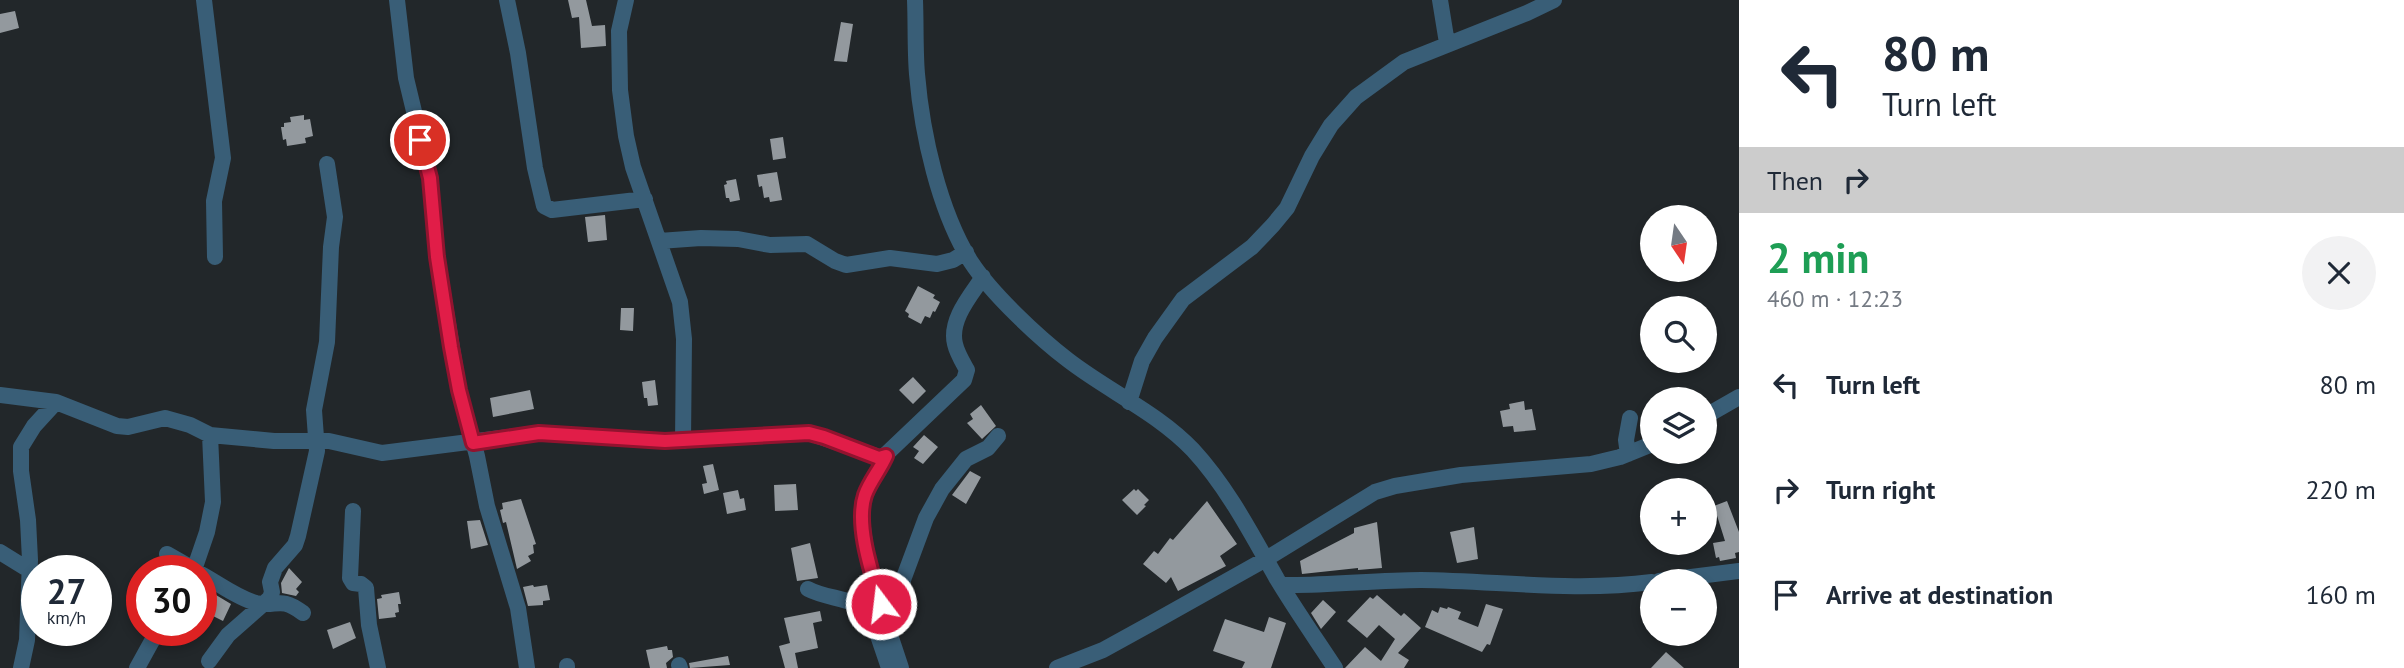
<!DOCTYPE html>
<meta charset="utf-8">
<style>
:root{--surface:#fff;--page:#f2f2f3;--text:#1f2937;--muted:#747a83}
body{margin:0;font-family:"PT Sans",sans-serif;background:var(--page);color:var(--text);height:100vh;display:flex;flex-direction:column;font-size:26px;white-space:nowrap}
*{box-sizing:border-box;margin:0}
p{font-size:23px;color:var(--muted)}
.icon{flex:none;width:38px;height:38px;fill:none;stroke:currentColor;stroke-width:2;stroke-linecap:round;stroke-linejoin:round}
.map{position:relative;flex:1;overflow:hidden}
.side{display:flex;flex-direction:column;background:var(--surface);width:665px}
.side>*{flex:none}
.guide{background:#fff;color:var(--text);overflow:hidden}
.needle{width:46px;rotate:167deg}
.controls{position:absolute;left:1640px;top:205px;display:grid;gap:14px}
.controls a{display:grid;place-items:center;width:77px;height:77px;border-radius:50%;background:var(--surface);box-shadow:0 4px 10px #0003;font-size:35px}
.speed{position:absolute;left:21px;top:555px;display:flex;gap:14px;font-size:35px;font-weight:700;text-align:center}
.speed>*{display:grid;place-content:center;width:91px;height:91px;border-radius:50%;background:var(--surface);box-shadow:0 4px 10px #0003;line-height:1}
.speed small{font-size:18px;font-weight:400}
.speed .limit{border:10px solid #d22;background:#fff;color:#111}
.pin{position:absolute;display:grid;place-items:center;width:60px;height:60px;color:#fff;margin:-30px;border:4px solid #fff;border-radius:50%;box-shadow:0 2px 7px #0007}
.me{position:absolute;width:77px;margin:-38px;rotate:345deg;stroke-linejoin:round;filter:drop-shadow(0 0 5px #0008)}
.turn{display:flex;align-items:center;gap:24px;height:147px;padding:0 28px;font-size:32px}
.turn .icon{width:91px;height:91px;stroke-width:2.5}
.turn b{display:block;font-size:49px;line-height:60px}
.then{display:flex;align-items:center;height:66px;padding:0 28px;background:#0003;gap:14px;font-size:26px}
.round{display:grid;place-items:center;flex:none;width:74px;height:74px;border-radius:37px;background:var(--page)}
.summary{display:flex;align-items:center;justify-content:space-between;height:119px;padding:0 28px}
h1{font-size:42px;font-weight:700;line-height:52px;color:#1e9e55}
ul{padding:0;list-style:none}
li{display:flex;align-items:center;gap:21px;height:105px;padding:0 28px}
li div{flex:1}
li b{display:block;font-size:26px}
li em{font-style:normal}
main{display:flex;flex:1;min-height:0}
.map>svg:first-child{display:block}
.building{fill:#93999e}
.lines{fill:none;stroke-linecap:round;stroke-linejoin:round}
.minor{stroke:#395e77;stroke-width:16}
.route-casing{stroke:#92132f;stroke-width:18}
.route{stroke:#e11d48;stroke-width:12}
</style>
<main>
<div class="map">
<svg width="1739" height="668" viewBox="0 0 1739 668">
<rect width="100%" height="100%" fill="#22272a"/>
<!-- building -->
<path class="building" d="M 568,0 L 586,0 L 592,26 L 605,25 L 606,46 L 581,48 L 579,17 L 572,18 Z
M 15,11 L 19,28 L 0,33 L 0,14 Z
M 841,22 L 853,24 L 847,62 L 834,61 Z
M 304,115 L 304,120 L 310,119 L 313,136 L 305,138 L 306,143 L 287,146 L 286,139 L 283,140 L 281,127 L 284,127 L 284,123 L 291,122 L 290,117 Z
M 783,137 L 786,158 L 773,160 L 770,139 Z
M 777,172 L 782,200 L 770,202 L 769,197 L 764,198 L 762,186 L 759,187 L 757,175 Z
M 736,179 L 740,200 L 730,202 L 729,198 L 726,198 L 724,185 L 727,184 L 726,181 Z
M 605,215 L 607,240 L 588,242 L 585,217 Z
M 918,286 L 935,295 L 933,298 L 940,302 L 935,312 L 933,311 L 930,318 L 925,316 L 921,324 L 908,317 L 909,314 L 905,311 Z
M 621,308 L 634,308 L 633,331 L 620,330 Z
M 913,377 L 926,391 L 913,404 L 899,390 Z
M 655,380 L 658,405 L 648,406 L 647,398 L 644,398 L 642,382 Z
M 530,390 L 534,409 L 493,417 L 490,398 Z
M 1524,401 L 1525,410 L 1532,409 L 1536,430 L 1514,432 L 1513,426 L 1503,427 L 1500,411 L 1510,409 L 1509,404 Z
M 981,405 L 996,426 L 982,439 L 967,423 L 973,419 L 970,414 Z
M 924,435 L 938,447 L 923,464 L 914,458 L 919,451 L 913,447 Z
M 713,464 L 719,490 L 704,494 L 702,484 L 707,483 L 703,466 Z
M 970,471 L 981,477 L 966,504 L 952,495 Z
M 796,484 L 798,510 L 775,511 L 774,485 Z
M 1134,489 L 1136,491 L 1138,489 L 1149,500 L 1144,505 L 1146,506 L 1137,515 L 1122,500 Z
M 738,490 L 740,499 L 744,498 L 746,510 L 727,514 L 723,493 Z
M 521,499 L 536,544 L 533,545 L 534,553 L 528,556 L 531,561 L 517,569 L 506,522 L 503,523 L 500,510 L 503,509 L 502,503 Z
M 1207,501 L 1237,544 L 1220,556 L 1226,566 L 1178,591 L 1171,577 L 1166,583 L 1143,564 L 1154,551 L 1158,554 L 1170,538 L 1173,540 Z
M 1727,501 L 1739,532 L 1739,552 L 1735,553 L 1736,558 L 1720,561 L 1719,557 L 1716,558 L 1713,543 L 1725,541 L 1714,506 Z
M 480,520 L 488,545 L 471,549 L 467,521 Z
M 1377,522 L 1382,568 L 1358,570 L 1358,568 L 1302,574 L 1300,561 L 1354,533 L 1354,528 Z
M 1474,527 L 1478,559 L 1457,563 L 1450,532 Z
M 810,543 L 818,578 L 797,581 L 791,548 Z
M 289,568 L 302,582 L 296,589 L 299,592 L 296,596 L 282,593 L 281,583 Z
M 533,585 L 534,587 L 547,585 L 550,600 L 543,601 L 543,605 L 528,606 L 523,587 Z
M 211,592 L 231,604 L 223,621 L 207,613 L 208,610 L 204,608 Z
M 399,592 L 401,604 L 398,604 L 399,612 L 395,613 L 396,617 L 379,619 L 377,599 L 382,598 L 381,595 Z
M 1377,595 L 1401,616 L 1404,613 L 1421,628 L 1398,653 L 1409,660 L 1404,668 L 1345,668 L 1365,647 L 1381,661 L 1395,639 L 1379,625 L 1367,638 L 1347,621 L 1370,597 L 1373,599 Z
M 1323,600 L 1336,612 L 1321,629 L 1311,613 Z
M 1486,604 L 1503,609 L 1490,645 L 1487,644 L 1482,652 L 1425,627 L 1432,610 L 1438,613 L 1440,607 L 1447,609 L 1448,607 L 1461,612 L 1458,619 L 1478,627 Z
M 820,611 L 822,621 L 813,623 L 818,648 L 795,653 L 798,668 L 785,668 L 779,646 L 790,643 L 784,618 Z
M 1269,617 L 1286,623 L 1271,668 L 1242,668 L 1245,662 L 1213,651 L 1225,619 L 1264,632 Z
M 350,622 L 356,638 L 333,649 L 327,630 Z
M 667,646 L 668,650 L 672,650 L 673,657 L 666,663 L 667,668 L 650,668 L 646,650 Z
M 1666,652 L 1684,668 L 1651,668 Z
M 728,656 L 730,665 L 690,668 L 689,663 Z"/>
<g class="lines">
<!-- minor -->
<path class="minor" d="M 204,0 L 223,158 L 214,201 L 215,257
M 397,0 L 406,78 L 430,178 L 437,257 L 459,390 L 477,456 L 487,506 L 518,608 L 527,668
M 507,0 L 518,53 L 535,168 L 544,206 L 552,210 L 645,199
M 626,0 L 619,31 L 620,90 L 626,136 L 633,167 L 680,302 L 684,339 L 683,441
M 915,0 C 916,25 915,50 917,74 C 922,134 939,211 971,262 C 992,294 1038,337 1068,360 C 1108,391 1158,413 1193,450 C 1228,488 1252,535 1277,579 C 1295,609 1316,639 1335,668
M 1440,0 L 1447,43
M 659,241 L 701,238 L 738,239 L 770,245 L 807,244 L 835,261 L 846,265 L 890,258 L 937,264 L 953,260 L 966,252
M 0,395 L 56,402 L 117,426 L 128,427 L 165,418 L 190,425 L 210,435 L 274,441 L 329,441 L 382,453 L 539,433 L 665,441 L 809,433 L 882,458 L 964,380 L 967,370 C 962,361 957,353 955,344 C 949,320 971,295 983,277
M 1129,402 L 1142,361 L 1155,338 L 1183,299 L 1252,247 L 1273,225 L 1287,208 L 1312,156 L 1331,125 L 1356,97 L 1404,62 L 1527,13 L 1554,0
M 1704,417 L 1739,397
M 1628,454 L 1626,440 L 1630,418
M 886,456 C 879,471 868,484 864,499 C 855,540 888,627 901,668
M 353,511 L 350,578 L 353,583 L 361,584 L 366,588 L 369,625 L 378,668
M 0,552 L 29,570
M 167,554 L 195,570
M 194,570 L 207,532 L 213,502 L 210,435
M 201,574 C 218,583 237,598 256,603 C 277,608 279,595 303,613
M 1659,581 L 1739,571
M 1282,585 C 1328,586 1374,580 1421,580 C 1499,581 1575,592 1652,582
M 808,589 C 829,600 856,597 871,615 L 889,668
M 887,623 L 926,518 L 942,489 L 966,459 L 988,448 L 998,436
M 209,661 L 228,635 L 270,598 L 272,592 L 270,582 L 275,568 L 295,545 L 298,536 L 317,451 L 314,410 L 327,342 L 331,247 L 335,217 L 327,164
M 679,665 L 680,668
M 567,666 L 567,668
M 21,668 L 27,640 L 30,560 L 28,520 L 21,471 L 21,447 L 34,426 L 56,402
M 137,668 L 158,630
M 1057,668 L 1103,650 L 1152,623 L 1266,559 L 1375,492 L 1395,486 L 1461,475 L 1591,464 L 1620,457 L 1652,444"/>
</g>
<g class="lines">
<!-- route casing -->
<g class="route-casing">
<path id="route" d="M 420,140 L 430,178 L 437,257 L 451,347 L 459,390 L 473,443 L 539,433 L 665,441 L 809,433 L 824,437 L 879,458 L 886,456 C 880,470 870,481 865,495 C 855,525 872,574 881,604"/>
</g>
<!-- route -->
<use href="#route" class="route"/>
</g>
</svg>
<div class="controls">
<a><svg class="needle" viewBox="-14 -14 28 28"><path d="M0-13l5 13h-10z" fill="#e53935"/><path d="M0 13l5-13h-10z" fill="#747a83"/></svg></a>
<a><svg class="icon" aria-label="search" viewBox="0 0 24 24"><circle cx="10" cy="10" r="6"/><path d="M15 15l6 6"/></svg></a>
<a><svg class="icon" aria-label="layers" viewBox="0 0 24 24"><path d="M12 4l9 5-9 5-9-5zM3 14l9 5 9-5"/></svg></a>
<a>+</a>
<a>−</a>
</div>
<div class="speed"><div>27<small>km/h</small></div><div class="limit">30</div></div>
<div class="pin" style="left:420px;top:140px;background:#d93025"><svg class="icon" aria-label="arrive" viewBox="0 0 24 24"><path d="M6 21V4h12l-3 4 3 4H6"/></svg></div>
<svg class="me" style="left:881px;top:604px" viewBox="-20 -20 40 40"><circle r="17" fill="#e11d48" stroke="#fff" stroke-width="3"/><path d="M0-11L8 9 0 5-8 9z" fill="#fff"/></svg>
</div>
<section class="side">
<div class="guide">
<div class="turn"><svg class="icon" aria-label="left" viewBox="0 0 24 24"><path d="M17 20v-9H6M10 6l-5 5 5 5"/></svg><div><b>80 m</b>Turn left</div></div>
<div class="then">Then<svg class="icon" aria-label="right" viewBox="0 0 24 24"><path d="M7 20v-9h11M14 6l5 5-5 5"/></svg></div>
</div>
<div class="summary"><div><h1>2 min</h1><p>460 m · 12:23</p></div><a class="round"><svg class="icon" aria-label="close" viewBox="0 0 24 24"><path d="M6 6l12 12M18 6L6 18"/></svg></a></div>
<ul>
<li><svg class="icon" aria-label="left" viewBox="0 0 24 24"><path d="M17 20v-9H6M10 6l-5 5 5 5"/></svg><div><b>Turn left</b></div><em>80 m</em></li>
<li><svg class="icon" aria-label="right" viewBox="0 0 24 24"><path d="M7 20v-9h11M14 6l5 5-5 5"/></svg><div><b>Turn right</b></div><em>220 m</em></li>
<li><svg class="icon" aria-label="arrive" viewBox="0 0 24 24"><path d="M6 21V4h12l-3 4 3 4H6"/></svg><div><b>Arrive at destination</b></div><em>160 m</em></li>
</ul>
</section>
</main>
